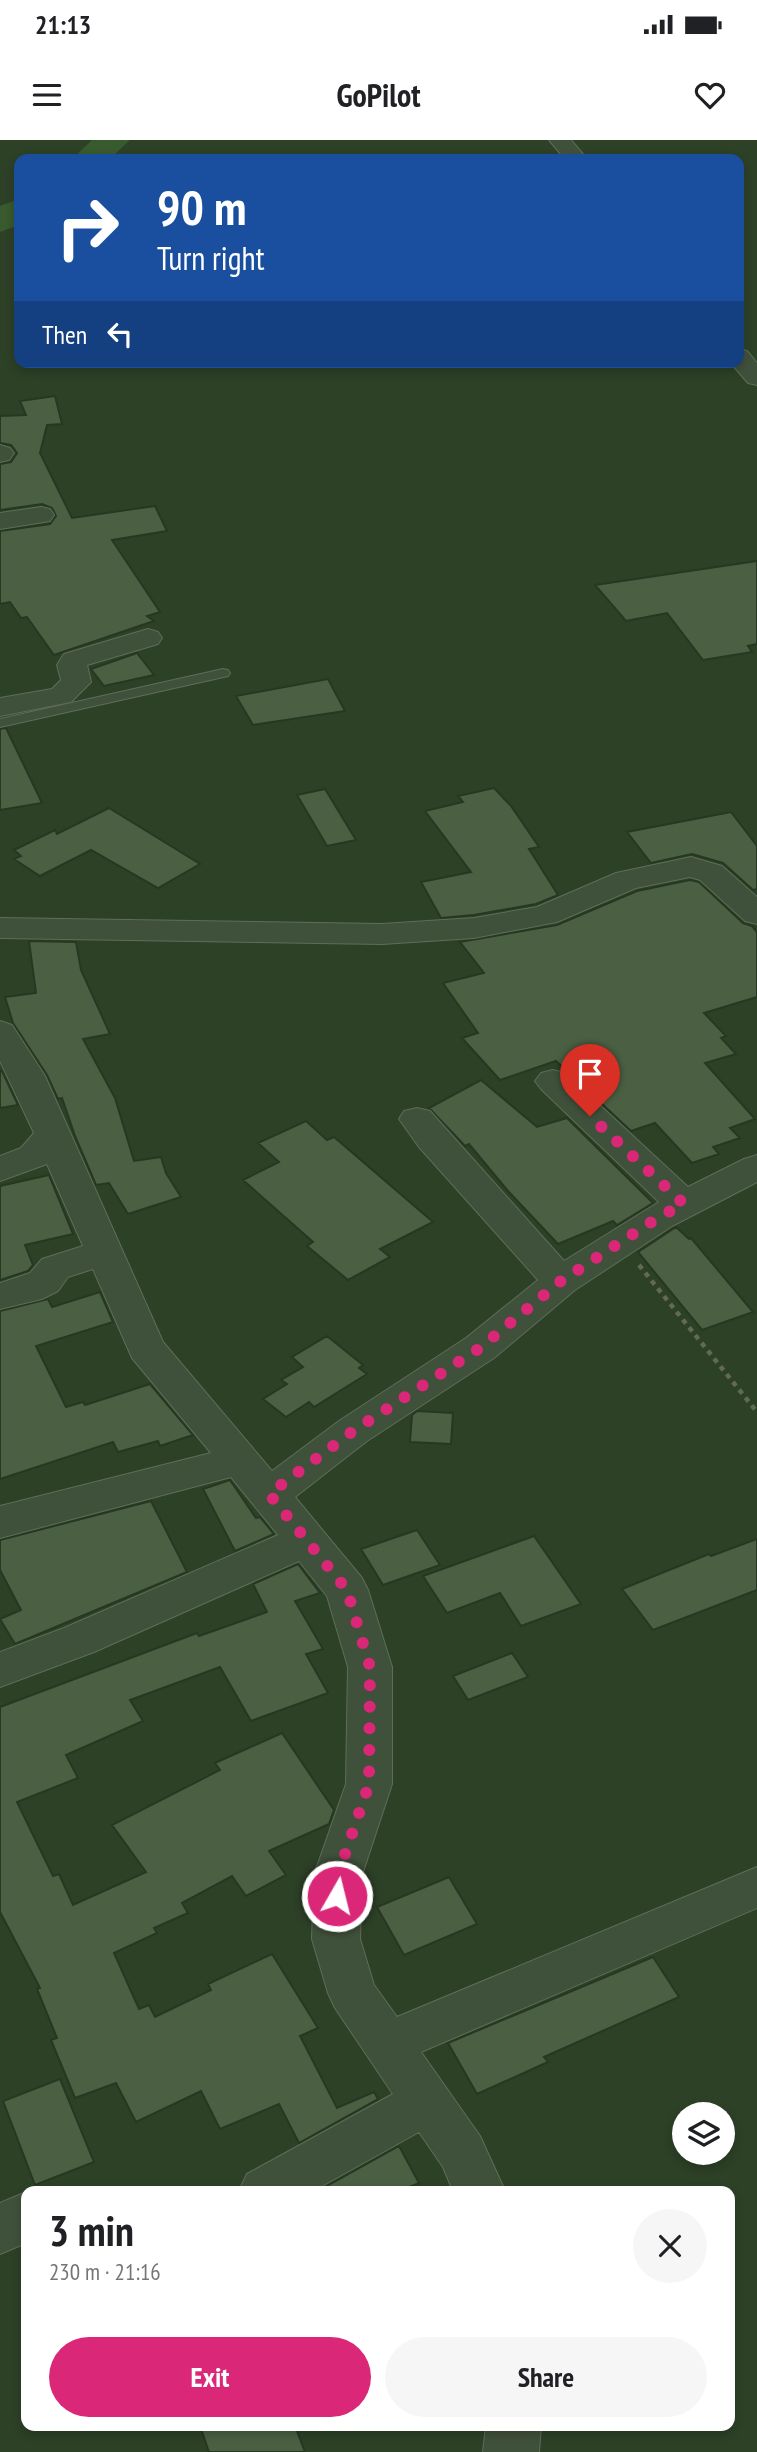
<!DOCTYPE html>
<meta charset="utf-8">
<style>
:root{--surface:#fff;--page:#f6f6f6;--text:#202124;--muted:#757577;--accent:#db2777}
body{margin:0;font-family:"PT Sans Narrow",sans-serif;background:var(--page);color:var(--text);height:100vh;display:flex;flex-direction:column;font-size:26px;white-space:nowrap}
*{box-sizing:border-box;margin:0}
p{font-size:23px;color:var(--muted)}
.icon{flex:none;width:38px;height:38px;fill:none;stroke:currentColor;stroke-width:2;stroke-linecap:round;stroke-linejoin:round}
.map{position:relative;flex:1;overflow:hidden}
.drawer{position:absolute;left:21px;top:2046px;width:714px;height:245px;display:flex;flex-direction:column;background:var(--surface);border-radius:14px;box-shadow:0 4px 10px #0003}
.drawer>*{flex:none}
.banner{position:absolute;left:14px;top:14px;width:730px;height:214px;border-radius:14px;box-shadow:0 4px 10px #0003;background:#1a4fa0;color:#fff;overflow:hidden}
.buttons{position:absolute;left:672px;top:1962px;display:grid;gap:14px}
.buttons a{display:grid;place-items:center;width:63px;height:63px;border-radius:50%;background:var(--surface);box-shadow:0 4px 10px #0003;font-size:35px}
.pin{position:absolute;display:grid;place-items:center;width:60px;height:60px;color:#fff;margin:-72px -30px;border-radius:50% 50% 50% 0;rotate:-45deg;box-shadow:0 0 7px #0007}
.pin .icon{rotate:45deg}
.me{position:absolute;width:77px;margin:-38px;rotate:8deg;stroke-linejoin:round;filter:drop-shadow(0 0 5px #0008)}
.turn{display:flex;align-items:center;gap:24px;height:147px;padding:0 28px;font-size:32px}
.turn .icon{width:91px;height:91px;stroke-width:2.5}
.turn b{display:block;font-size:49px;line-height:60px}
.then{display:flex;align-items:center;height:66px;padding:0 28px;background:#0003;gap:14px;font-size:26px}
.round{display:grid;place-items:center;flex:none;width:74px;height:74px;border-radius:37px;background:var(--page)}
.headline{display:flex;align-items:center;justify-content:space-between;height:119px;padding:0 28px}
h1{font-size:42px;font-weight:600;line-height:52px}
.cta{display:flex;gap:14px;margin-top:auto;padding:14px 28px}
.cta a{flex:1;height:80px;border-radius:42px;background:var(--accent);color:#fff;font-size:28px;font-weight:600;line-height:80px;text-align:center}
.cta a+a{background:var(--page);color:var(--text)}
.status{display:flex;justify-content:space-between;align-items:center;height:49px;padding:0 35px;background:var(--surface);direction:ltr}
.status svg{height:19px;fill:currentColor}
header{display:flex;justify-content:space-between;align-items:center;height:91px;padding:0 28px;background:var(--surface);font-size:32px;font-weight:600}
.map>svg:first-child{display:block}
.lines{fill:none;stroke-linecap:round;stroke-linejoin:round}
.river{fill:#39592e;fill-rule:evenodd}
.building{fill:#4b6043;stroke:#273822;stroke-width:2}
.service-casing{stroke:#5e6e59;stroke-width:2}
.minor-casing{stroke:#5e6e59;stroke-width:2}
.path{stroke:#636a53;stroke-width:4.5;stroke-dasharray:5 5;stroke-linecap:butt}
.service{fill:#40513b;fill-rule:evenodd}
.minor{fill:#40513b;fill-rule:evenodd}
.route{stroke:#db2777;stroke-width:12;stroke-dasharray:0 21.6}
</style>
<div class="status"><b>21:13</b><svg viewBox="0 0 49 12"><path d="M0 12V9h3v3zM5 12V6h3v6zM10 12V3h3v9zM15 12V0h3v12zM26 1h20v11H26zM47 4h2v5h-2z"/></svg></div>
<header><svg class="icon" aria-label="menu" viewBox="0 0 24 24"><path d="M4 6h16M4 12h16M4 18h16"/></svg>GoPilot<svg class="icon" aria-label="heart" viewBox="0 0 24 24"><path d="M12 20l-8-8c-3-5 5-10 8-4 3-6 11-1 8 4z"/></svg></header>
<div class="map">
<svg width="757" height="2312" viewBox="0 0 757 2312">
<rect width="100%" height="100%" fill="#2d4127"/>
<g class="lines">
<!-- river -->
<path class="river" d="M 92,0 L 130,0 L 110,19 L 72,19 Z
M 19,59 L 19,85 L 0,92 L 0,66 Z"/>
</g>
<!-- building -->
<path class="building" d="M 55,256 L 62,284 L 47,285 L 40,313 L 72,378 L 155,366 L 167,391 L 112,400 L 160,472 L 147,476 L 154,481 L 54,515 L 27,477 L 21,478 L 10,462 L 0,464 L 0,391 L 50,384 L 56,376 L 52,368 L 42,364 L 0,370 L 0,324 L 11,322 L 17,313 L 11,305 L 0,303 L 0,276 L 26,275 L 20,261 Z
M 757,421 L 757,504 L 748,506 L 752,512 L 703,520 L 667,473 L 626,481 L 595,445 Z
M 137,513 L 154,535 L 104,546 L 91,529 Z
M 328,539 L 345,571 L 253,585 L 236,556 Z
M 6,588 L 42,663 L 0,670 L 0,589 Z
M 494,648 L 511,666 L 539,707 L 529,709 L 558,755 L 536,764 L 474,775 L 441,778 L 421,742 L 471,732 L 425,671 L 463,662 L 458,656 Z
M 325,649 L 356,700 L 327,706 L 297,655 Z
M 109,668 L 200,724 L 158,748 L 91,710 L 40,736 L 14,719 L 21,716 L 14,710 L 55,690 L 57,694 Z
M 731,672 L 757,706 L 757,749 L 753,750 L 723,723 L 692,714 L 651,723 L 627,692 Z
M 690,740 L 699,742 L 743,783 L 752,786 L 757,792 L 757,857 L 704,873 L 726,896 L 721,898 L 736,914 L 705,923 L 755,979 L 730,988 L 740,998 L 713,1007 L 719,1014 L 692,1023 L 655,983 L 631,991 L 556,921 L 500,940 L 462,898 L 478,893 L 443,843 L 484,833 L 460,802 L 557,785 L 637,751 Z
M 29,801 L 76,802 L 81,830 L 110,894 L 83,899 L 115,958 L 134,1021 L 161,1017 L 166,1033 L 181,1057 L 128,1074 L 109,1043 L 96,1045 L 75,996 L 62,958 L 58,959 L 47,935 L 13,883 L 5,857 L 36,853 Z
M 0,931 L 2,931 L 18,965 L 0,968 Z
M 481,940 L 537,987 L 567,978 L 653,1063 L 617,1085 L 613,1081 L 558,1104 L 508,1051 L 469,1004 L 465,1006 L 429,968 Z
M 306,981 L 327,1000 L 334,997 L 433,1082 L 380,1109 L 390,1117 L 348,1140 L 307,1106 L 313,1102 L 243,1040 L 279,1022 L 258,1003 Z
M 49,1035 L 73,1094 L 25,1105 L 33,1125 L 28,1131 L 0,1140 L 0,1046 Z
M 676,1087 L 689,1099 L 691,1098 L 753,1172 L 702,1190 L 638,1112 Z
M 100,1152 L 113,1182 L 36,1206 L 66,1267 L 83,1262 L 85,1265 L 150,1244 L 193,1295 L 160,1306 L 158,1301 L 118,1312 L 113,1302 L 0,1339 L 0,1171 L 48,1159 L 52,1167 Z
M 327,1196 L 363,1225 L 359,1228 L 367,1234 L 314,1267 L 309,1262 L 286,1277 L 263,1259 L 287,1244 L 281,1240 L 303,1227 L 292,1217 Z
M 417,1271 L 453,1273 L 451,1304 L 410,1302 L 412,1275 Z
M 230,1340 L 256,1378 L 260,1377 L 274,1394 L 235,1411 L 203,1349 Z
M 151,1361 L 187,1432 L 15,1504 L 0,1479 L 21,1470 L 0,1430 L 0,1400 Z
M 417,1390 L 440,1425 L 383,1445 L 361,1409 Z
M 534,1396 L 581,1464 L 521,1486 L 500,1453 L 447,1473 L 423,1436 Z
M 757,1399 L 757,1450 L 653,1490 L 622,1449 L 709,1414 L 711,1416 Z
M 298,1424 L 320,1453 L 295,1461 L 323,1509 L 306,1514 L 328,1553 L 251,1581 L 220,1527 L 130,1560 L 143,1581 L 66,1615 L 78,1638 L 17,1662 L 53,1736 L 59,1734 L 73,1765 L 146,1732 L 112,1685 L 220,1630 L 215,1623 L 282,1593 L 334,1670 L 329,1684 L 269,1711 L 286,1735 L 246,1756 L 232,1736 L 182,1763 L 188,1773 L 154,1788 L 157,1793 L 114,1813 L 139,1869 L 149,1865 L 155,1877 L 211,1850 L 208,1844 L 272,1814 L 318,1888 L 300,1896 L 337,1968 L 374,1952 L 378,1959 L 299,2003 L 279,1964 L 220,1989 L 201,1951 L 136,1982 L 116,1943 L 75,1958 L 51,1900 L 57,1898 L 37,1849 L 40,1848 L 0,1772 L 0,1567 L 197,1493 L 199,1496 L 267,1472 L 253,1444 Z
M 512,1513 L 528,1537 L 468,1560 L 453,1536 Z
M 449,1737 L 477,1784 L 404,1815 L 377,1767 Z
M 653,1817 L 679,1857 L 544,1917 L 548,1922 L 477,1954 L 448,1903 Z
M 60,1939 L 94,2022 L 35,2045 L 3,1961 Z
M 399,2006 L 419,2043 L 400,2051 L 318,2051 Z
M 200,2286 L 295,2286 L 305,2312 L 209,2312 Z"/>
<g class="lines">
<!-- service casing -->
<g class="service-casing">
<path id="service" d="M 223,529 L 228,530 L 230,533 L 228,536 L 0,587 L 0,579 Z"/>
</g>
<!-- minor casing -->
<g class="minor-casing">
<path id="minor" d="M 549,0 L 571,0 L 587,19 L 565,19 Z
M 738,209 L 747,211 L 757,223 L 757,245 L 748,243 L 730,222 L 738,222 Z
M 0,305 L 10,308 L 14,313 L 9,320 L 0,322 Z
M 41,367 L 50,369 L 54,375 L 50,381 L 0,389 L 0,373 Z
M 148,489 L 158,492 L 162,498 L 158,504 L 87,525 L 91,542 L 71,562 L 0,576 L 0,558 L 52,549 L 61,540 L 57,525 L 64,514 Z
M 691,717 L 722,726 L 757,757 L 757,784 L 745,781 L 700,740 L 690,737 L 636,748 L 557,782 L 474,798 L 382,804 L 0,798 L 0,778 L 382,784 L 474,778 L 537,767 L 616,733 Z
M 0,881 L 12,885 L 45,936 L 163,1202 L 272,1331 L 339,1281 L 466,1198 L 538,1140 L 419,1007 L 399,979 L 404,971 L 417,968 L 430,971 L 564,1121 L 659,1062 L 541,949 L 535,941 L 541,933 L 553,930 L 565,933 L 688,1047 L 744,1019 L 757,1015 L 757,1042 L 672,1086 L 575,1150 L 494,1218 L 367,1301 L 295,1357 L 362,1438 L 368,1450 L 392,1527 L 392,1644 L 362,1735 L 360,1799 L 374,1845 L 397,1877 L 757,1727 L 757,1768 L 421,1912 L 480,1996 L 505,2051 L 453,2051 L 443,2027 L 419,1992 L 313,2051 L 239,2051 L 247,2034 L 393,1954 L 335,1868 L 328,1853 L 312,1799 L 314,1735 L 346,1644 L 348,1527 L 327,1456 L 299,1421 L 94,1512 L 0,1547 L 0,1512 L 64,1488 L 278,1395 L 231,1337 L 0,1398 L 0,1366 L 211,1313 L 132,1218 L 93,1129 L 68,1137 L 58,1151 L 42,1159 L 0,1169 L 0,1143 L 30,1133 L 42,1119 L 83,1106 L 47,1024 L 0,1041 L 0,1016 L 21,1008 L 34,993 L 0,921 Z
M 26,2052 L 26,2103 L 0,2114 L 0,2063 Z
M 486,2286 L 541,2286 L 539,2312 L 483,2312 Z"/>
</g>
<!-- path -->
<path class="path" d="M 639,1125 L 757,1272"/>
<!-- service -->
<use href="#service" class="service"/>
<!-- minor -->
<use href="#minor" class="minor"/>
</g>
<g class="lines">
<!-- route -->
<path class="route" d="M 337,1756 L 338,1735 L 369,1644 L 370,1527 L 347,1450 L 269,1354 L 353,1291 L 480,1208 L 561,1141 L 659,1077 L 684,1064 L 590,976"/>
</g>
</svg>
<div class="buttons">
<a><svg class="icon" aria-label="layers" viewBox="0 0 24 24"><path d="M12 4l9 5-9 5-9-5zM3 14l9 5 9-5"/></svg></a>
</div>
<div class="pin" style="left:590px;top:976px;background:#d93025"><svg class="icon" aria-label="arrive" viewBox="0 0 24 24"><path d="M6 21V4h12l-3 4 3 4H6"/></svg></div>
<svg class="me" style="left:337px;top:1756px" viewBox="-20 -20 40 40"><circle r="17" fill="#db2777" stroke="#fff" stroke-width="3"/><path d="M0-11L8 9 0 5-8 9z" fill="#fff"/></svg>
<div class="banner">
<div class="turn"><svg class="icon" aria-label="right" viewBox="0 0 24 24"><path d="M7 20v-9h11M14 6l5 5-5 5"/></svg><div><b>90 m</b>Turn right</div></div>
<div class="then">Then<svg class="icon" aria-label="left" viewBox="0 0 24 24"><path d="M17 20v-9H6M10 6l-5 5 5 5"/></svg></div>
</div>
<section class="drawer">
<div class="headline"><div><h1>3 min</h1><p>230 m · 21:16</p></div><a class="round"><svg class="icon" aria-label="close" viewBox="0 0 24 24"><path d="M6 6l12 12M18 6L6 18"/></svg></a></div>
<div class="cta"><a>Exit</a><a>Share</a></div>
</section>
</div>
